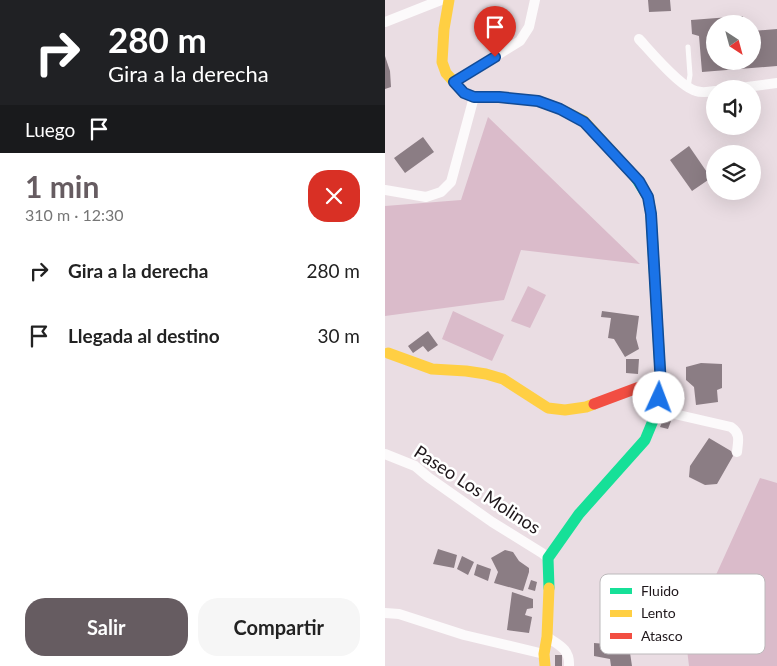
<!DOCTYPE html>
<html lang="es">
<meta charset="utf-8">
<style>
:root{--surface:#fff;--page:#f6f6f6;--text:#222;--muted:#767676;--accent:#665c61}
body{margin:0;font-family:Lato,sans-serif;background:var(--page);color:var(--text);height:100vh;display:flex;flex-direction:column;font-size:19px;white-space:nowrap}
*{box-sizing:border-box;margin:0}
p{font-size:16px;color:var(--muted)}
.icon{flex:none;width:28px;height:28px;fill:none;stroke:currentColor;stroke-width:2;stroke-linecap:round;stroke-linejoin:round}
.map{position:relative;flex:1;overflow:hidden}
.panel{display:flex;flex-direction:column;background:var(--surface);width:385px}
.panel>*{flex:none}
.guide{background:#202124;color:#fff;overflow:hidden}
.needle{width:32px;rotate:144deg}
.buttons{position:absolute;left:321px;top:15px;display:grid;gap:10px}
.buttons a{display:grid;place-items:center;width:55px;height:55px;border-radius:50%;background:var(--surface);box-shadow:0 5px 20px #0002;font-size:25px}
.pin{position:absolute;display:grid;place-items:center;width:42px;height:42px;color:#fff;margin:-51px -21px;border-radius:50% 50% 50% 0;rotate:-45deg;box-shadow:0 0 5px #0007}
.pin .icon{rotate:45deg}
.me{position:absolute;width:55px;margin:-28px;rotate:2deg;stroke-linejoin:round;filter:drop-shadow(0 0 4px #0008)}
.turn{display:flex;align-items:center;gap:18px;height:105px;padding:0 25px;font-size:22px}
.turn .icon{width:65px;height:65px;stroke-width:2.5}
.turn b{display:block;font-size:35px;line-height:42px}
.then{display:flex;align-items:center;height:48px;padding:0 25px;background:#0003;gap:10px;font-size:19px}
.round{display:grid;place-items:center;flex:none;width:52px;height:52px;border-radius:20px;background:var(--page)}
.summary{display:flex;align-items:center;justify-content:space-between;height:85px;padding:0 25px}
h1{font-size:30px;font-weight:700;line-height:38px;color:var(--accent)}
.cta{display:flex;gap:10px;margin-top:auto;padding:10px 25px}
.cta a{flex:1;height:58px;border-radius:20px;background:var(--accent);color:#fff;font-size:20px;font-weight:700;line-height:58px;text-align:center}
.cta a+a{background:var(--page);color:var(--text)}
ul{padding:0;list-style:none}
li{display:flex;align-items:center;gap:15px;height:65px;padding:0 25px}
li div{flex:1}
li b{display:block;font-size:19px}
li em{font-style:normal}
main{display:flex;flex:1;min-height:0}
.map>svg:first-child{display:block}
.green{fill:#dabbca}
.building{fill:#8b7d84}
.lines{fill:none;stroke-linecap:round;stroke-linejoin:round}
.lane{stroke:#fcfafb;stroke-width:5}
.street{stroke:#fcfafb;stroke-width:10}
.fast{stroke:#16e098;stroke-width:11}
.slow{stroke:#ffcf43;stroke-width:11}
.jam{stroke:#f24e42;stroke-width:11}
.route-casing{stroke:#114b97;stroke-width:12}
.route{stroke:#1a73e8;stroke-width:9}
.labels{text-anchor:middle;stroke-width:5;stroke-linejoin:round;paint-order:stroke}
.street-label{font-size:18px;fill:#1f171b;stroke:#fff}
.key{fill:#fff;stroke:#bcb9bb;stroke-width:1}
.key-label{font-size:14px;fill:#1f171b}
</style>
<main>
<section class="panel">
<div class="guide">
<div class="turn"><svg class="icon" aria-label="right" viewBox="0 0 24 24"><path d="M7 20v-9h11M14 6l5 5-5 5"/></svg><div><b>280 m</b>Gira a la derecha</div></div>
<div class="then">Luego<svg class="icon" aria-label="arrive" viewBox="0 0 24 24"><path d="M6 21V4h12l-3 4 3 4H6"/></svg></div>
</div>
<div class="summary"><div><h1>1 min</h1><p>310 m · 12:30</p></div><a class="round" style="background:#d93025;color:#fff"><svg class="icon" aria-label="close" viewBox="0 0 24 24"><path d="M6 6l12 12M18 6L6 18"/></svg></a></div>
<ul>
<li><svg class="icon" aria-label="right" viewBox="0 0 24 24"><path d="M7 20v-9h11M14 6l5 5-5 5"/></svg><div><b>Gira a la derecha</b></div><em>280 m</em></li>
<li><svg class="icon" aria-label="arrive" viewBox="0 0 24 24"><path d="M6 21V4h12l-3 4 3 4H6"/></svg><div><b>Llegada al destino</b></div><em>30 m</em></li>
</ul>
<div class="cta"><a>Salir</a><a>Compartir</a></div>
</section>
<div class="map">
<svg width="392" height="666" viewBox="0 0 392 666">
<rect width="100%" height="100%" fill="#eadde3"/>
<!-- green -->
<path class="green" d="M 103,117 L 255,264 L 136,250 L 119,300 L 0,316 L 0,206 L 76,200 Z
M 143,286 L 161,295 L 145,328 L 126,321 Z
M 68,311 L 119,335 L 107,361 L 57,339 Z
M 375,478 L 392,483 L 392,666 L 304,666 L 301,641 Z"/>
<!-- building -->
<path class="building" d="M 263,0 L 285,0 L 286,11 L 264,12 Z
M 358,16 L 359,24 L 330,24 L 330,61 L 368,61 L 368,31 L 392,29 L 392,66 L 317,72 L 314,36 L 307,34 L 306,20 Z
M 0,56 L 5,71 L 6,87 L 0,89 Z
M 38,137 L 49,152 L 20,173 L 9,158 Z
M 304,146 L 326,178 L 307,191 L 285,160 Z
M 217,311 L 254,316 L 251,338 L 254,349 L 240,357 L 229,339 L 223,338 L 226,318 L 216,317 Z
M 43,331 L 53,345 L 43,352 L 38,346 L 28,353 L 23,346 Z
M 241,359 L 254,359 L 253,374 L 241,373 Z
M 316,363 L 337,364 L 337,388 L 332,390 L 333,402 L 311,405 L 309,387 L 301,380 L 301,367 Z
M 278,420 L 286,421 L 283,429 L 275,427 Z
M 324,438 L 346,451 L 348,456 L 332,484 L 320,485 L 304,477 L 305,466 Z
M 53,549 L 72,555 L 69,568 L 48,564 Z
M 120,550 L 128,552 L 134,561 L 144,568 L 144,572 L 138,591 L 109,583 L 113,572 L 106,558 Z
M 77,556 L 89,562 L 83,575 L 72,569 Z
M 92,564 L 106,569 L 103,581 L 89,575 Z
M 146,580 L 152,582 L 150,591 L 143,589 Z
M 127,592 L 148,599 L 148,608 L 142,609 L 140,615 L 147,617 L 144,633 L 122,630 Z
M 209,643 L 244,646 L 247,666 L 226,666 L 225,659 L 209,656 Z
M 170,655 L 177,655 L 177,666 L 170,666 Z"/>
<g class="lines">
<!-- lane -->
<path class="lane" d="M 303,87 L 305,75 L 303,47"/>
<!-- street -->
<path class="street" d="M 0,22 L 56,0
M 254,39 C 266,52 295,87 311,91 C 316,93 324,92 330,91
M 69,82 L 135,41 L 144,27 L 150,0
M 347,89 L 392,83
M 0,190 L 41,197 L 56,192 L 66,182 L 89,97
M 272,411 L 285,413 L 346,427 C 356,434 353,441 352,452
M 0,454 L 30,466 L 43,477 L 107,522 L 157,553 L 163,558
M 0,613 L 14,614 L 79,635 L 159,654
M 162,637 C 174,645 185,649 184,666"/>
<!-- fast -->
<path class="fast" d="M 164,588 L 163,558 L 194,514 L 260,440 L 272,411 L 276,386 L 266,214 L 263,197 L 251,178"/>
<!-- slow -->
<path class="slow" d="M 64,0 L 59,29 L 57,62 L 61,73 L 79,93 L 89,97 L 114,97 L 153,101 L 175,109 L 199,121 L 251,178
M 3,353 L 47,369 L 81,371 L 101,374 L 118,379 L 163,408 L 180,410 L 201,407 L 209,404
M 160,666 L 159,654 L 162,637 L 164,588"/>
<!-- jam -->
<path class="jam" d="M 209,404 L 276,379"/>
</g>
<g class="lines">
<!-- route casing -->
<g class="route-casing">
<path id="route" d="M 110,57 L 69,82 L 79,93 L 89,97 L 114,97 L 153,101 L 175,109 L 199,122 L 254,181 L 263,197 L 266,214 L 276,386 L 274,398"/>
</g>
<!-- route -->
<use href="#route" class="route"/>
</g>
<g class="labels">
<!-- street labels -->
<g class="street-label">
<text transform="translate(92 490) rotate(33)" y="6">Paseo Los Molinos</text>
</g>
</g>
<!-- legend -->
<rect x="215" y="574" width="165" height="80" rx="8" class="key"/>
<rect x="225" y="588" width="22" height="6" fill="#16e098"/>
<rect x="225" y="610" width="22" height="7" fill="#ffcf43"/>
<rect x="225" y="633" width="22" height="6" fill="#f24e42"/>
<g class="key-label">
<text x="256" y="596">Fluido</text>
<text x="256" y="618">Lento</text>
<text x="256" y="641">Atasco</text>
</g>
</svg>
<div class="buttons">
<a><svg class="needle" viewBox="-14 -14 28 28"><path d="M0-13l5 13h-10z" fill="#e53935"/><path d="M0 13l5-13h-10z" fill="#767676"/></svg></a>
<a><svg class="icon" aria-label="sound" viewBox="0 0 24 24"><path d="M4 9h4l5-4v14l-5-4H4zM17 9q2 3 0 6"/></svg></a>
<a><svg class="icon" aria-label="layers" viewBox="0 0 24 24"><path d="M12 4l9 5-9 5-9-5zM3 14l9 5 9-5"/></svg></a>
</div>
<div class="pin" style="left:110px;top:57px;background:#d93025"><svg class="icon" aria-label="arrive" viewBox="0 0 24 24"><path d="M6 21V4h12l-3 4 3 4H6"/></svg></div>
<svg class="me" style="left:274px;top:398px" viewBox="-20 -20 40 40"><circle r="19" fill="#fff"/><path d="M0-13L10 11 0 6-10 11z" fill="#1a73e8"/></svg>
</div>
</main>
